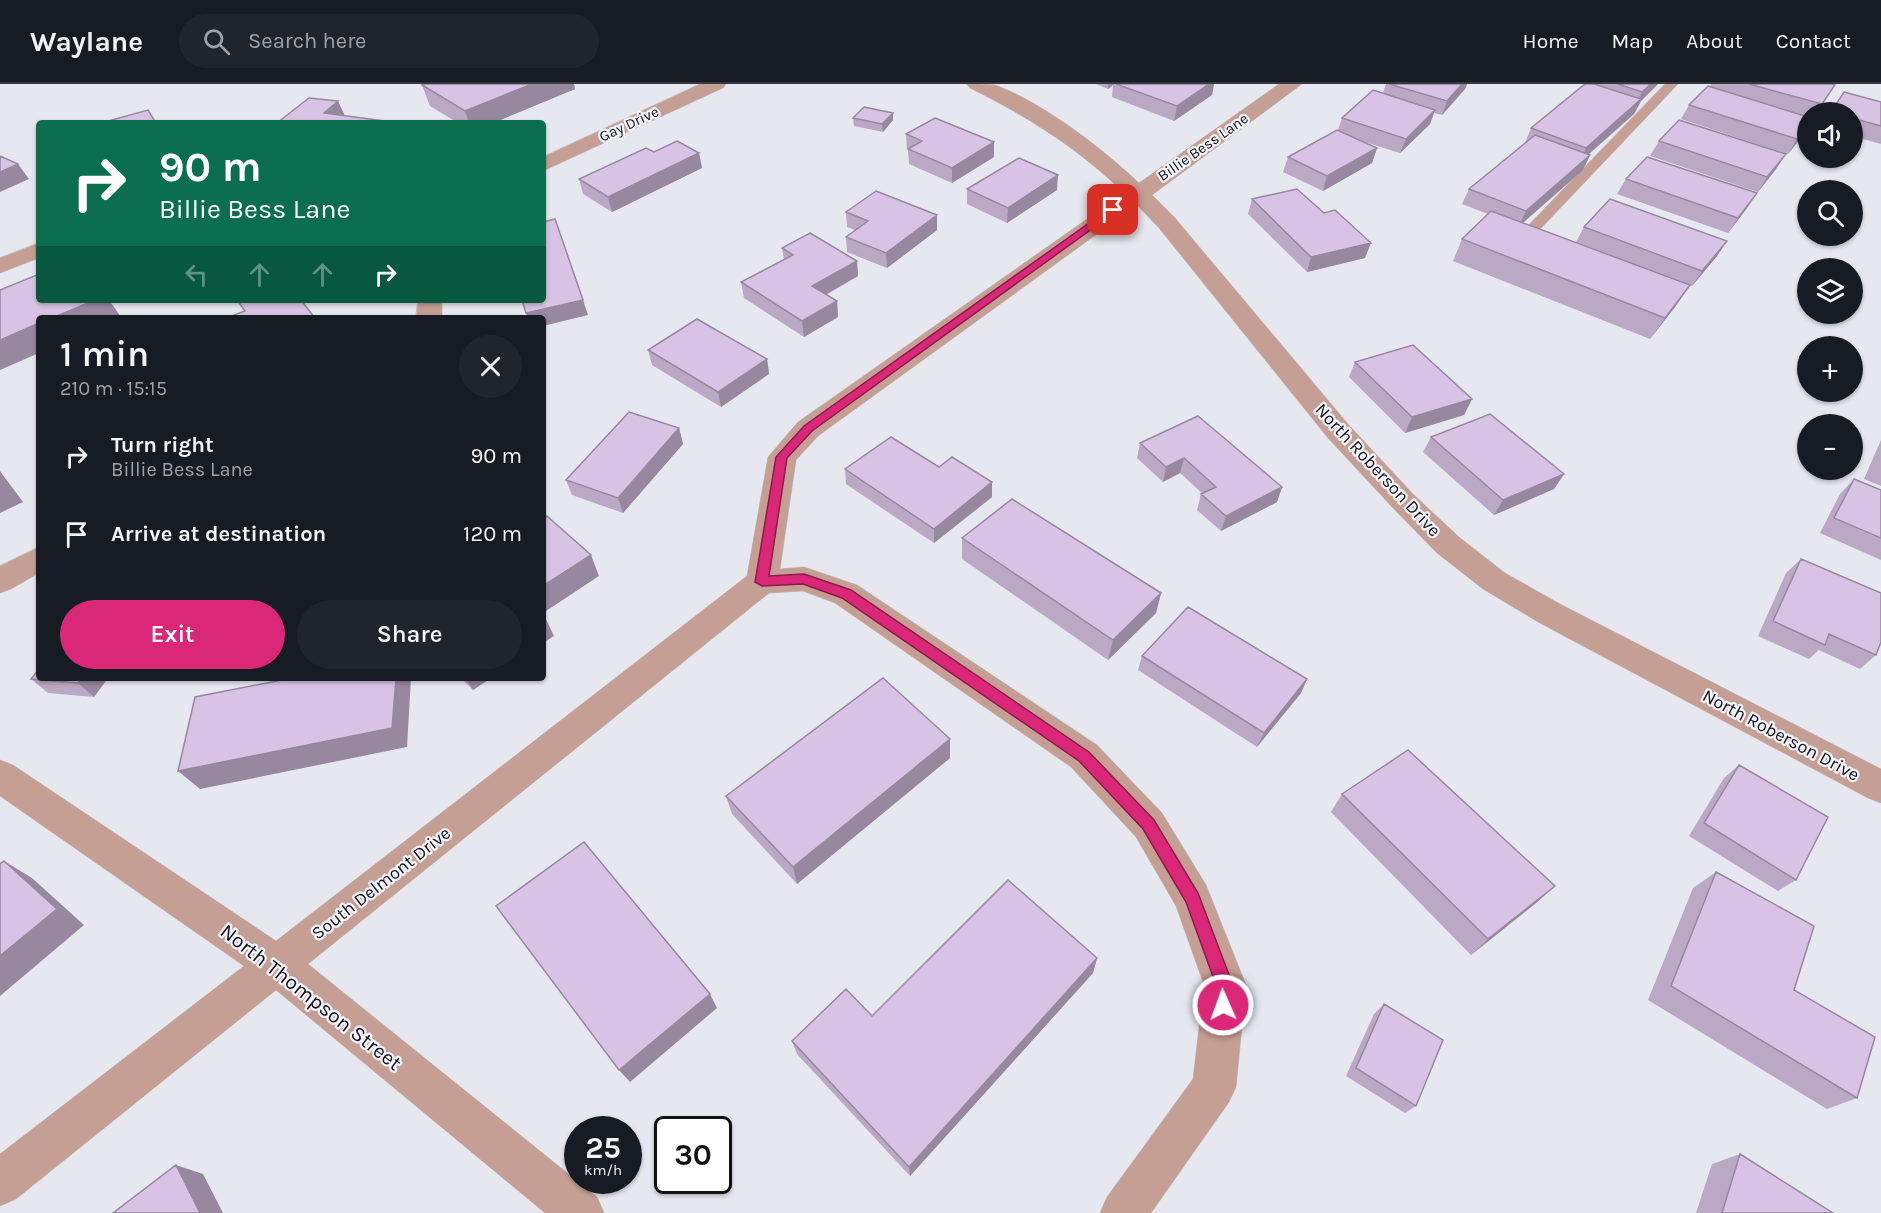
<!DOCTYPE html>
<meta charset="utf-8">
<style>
:root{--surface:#171b24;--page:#20242c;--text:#f1f3f6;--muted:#9ea1a6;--line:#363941;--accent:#db2777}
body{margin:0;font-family:Karla,sans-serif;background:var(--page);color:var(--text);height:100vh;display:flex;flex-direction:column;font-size:22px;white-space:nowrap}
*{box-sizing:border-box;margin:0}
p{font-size:20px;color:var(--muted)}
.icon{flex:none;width:33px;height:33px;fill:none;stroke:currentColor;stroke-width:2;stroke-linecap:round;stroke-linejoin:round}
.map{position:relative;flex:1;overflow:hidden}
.side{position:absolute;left:36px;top:231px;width:510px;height:366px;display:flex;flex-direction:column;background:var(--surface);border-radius:6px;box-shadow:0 2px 4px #0004}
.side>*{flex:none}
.hud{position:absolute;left:36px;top:36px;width:510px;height:183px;border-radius:6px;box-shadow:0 2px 4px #0004;background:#0b6e4f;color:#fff;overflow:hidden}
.controls{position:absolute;left:1797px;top:18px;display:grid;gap:12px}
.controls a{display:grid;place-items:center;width:66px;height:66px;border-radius:50%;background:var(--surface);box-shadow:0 2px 4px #0004;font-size:30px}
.speed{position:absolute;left:564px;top:1032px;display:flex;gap:12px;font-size:30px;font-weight:700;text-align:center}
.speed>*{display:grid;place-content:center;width:78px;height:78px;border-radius:50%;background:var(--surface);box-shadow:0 2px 4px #0004;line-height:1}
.speed small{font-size:15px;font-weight:400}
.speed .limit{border:3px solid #111;border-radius:9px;background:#fff;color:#111}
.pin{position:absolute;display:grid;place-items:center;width:51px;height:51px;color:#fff;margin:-26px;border-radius:12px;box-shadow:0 3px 9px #0006}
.me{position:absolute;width:66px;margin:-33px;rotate:358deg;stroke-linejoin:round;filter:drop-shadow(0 0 4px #0008)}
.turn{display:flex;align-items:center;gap:21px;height:126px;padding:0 24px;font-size:27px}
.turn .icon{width:78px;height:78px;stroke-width:2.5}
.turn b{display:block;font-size:42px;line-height:51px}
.lanes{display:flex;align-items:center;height:57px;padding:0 24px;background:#0003;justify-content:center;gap:30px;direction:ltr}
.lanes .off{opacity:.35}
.round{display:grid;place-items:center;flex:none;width:63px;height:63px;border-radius:32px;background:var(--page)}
.headline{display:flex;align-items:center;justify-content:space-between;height:102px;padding:0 24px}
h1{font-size:36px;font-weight:600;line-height:45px}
.primary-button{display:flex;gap:12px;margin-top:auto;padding:12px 24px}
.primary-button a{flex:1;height:69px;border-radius:36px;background:var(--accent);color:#fff;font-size:24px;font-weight:600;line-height:69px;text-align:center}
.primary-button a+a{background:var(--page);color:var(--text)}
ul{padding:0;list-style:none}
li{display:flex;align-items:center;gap:18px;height:78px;padding:0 24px}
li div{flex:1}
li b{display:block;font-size:22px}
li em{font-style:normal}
header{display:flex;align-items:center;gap:36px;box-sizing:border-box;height:84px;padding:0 30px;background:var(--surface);border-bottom:2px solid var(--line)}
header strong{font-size:28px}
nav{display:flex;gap:33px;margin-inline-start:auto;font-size:21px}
.search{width:420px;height:54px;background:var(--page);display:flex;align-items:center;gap:15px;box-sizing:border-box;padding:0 21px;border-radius:33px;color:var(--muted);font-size:22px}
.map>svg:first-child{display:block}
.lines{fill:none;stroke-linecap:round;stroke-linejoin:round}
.service-casing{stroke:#c4c5cc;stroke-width:1}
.minor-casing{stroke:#c4c5cc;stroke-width:1}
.service{fill:#c69f94;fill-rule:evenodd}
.minor{fill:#c69f94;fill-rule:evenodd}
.wall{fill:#baa8c4}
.shaded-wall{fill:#9788a0}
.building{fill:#d8c3e4;stroke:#9788a0;stroke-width:1.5}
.route{fill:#db2777;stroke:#8e194d;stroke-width:1.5}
.labels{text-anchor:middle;stroke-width:4.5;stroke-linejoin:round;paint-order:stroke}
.far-street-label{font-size:15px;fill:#111214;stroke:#f3f4fc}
.street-label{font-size:18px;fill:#111214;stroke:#f3f4fc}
.near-street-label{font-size:21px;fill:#111214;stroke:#f3f4fc}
</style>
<header>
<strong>Waylane</strong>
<div class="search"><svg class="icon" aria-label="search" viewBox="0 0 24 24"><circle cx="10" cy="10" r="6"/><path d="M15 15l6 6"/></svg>Search here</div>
<nav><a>Home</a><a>Map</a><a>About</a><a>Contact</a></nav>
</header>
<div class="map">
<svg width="1881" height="1129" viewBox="0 0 1881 1129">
<rect width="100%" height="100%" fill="#e6e7ef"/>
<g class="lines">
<!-- service casing -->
<g class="service-casing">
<path id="service" d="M 1665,0 L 1678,0 L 1529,157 L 1519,157 L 1517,154 L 1519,151 Z"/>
</g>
<!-- minor casing -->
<g class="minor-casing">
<path id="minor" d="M 700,0 L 726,0 L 723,4 L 543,87 L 543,73 Z
M 967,0 C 976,0 987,0 995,1 C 1042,18 1102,64 1139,99 L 1279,0 L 1302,0 L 1152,111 L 1175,134 L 1348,340 L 1413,410 L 1459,453 L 1505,489 L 1560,520 L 1881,685 L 1881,719 L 1868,714 L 1538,538 L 1483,505 L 1437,469 L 1393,424 L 1328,354 L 1159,144 L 1137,121 L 818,352 L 796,376 L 780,485 L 804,483 L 857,501 L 1097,661 L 1162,729 L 1206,801 L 1246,901 L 1236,1003 L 1229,1018 L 1151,1129 L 1100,1129 L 1107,1113 L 1193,995 L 1204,901 L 1176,822 L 1136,753 L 1071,683 L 835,519 L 803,507 L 769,509 L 308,880 L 597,1113 L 604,1129 L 545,1129 L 276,906 L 16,1115 L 0,1122 L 0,1070 L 244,882 L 0,712 L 0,676 L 13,681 L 276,857 L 747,492 L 768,373 L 798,338 L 1124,109 C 1079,65 1027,32 970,4 Z
M 39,159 L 39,174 L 0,189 L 0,174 Z
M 418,216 L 442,216 L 442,234 L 416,234 Z
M 39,463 L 39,489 L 11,505 L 0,509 L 0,482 Z"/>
</g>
<!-- service -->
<use href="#service" class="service"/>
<!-- minor -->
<use href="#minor" class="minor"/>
</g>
<!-- wall -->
<path class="wall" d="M 425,0 L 574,0 L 575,5 L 493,39 L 458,39 L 430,22 L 422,1 Z
M 1096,0 L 1214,0 L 1212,11 L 1174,37 L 1112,13 L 1113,1 L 1108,5 Z
M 1386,0 L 1467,0 L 1465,5 L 1442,31 L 1434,29 L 1430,40 L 1400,69 L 1358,56 L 1377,64 L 1372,79 L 1323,107 L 1283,88 L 1288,73 L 1338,46 L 1342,34 L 1383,9 Z
M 1584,0 L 1658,0 L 1641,17 L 1634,30 L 1588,70 L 1590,71 L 1583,86 L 1523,139 L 1690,201 L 1675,223 L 1650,255 L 1453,177 L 1462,155 L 1488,130 L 1462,120 L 1469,105 L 1525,59 L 1531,44 Z
M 1711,0 L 1835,0 L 1817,28 L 1808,28 L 1808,45 L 1788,70 L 1681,35 L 1689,21 L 1710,3 Z
M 1844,8 L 1881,18 L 1881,60 L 1852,52 L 1852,28 L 1830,28 Z
M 893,29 L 893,36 L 883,48 L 854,42 L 853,34 Z
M 906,50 L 994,58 L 994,73 L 952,99 L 909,80 L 908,66 L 907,65 Z
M 1659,57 L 1776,85 L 1758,108 L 1650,72 Z
M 654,68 L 699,69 L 702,84 L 612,128 L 583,110 L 579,95 Z
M 1626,95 L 1747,124 L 1728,149 L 1617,110 Z
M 967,105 L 1057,106 L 1007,139 L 967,120 Z
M 1252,115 L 1365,174 L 1307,188 L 1248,130 Z
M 846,128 L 937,131 L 937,146 L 887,184 L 847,168 L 846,153 L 855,146 L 847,143 Z
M 1584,143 L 1727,157 L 1717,172 L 1692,202 L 1576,158 Z
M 782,164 L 857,177 L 858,192 L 826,211 L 837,217 L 838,233 L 804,253 L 744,214 L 741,198 L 784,176 Z
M 648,266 L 767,275 L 769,290 L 721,323 L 652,281 Z
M 1355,278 L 1472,315 L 1464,331 L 1405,349 L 1349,293 Z
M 679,344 L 683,360 L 623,429 L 572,411 L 566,396 Z
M 1431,353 L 1564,390 L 1554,405 L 1494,431 L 1423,368 Z
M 1881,356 L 1881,402 L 1864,395 Z
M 1140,359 L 1282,403 L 1277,418 L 1221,447 L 1197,426 L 1201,410 L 1203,410 L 1180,389 L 1163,398 L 1137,374 Z
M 939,383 L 992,398 L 992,413 L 934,459 L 846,400 L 845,385 Z
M 1854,395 L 1881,406 L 1881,476 L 1820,449 L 1840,410 Z
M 962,454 L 1161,509 L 1156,529 L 1108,576 L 962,475 Z
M 1801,475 L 1876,571 L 1860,585 L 1819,566 L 1809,575 L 1758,552 L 1786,489 Z
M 1142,572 L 1307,595 L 1301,609 L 1257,663 L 1138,586 Z
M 39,594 L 108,594 L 94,613 L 48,609 L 31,595 Z
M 461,594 L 491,594 L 473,606 Z
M 950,655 L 950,674 L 797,800 L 732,730 L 726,712 Z
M 1739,681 L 1796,796 L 1778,807 L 1689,752 L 1724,694 Z
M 1342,710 L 1555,802 L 1536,819 L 1471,871 L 1331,728 Z
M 1716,788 L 1794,906 L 1857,1014 L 1827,1025 L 1648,916 L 1693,804 Z
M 1097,874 L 1093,889 L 910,1092 L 797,970 L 792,957 L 872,932 Z
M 1384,920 L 1416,1022 L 1405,1029 L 1346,992 L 1374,930 Z
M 1740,1070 L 1833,1129 L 1696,1129 L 1712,1080 Z"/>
<!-- shaded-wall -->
<path class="shaded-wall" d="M 532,0 L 574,0 L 575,5 L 493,39 L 469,39 L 465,27 Z
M 1108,0 L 1113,0 L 1113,1 L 1108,5 Z
M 1209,0 L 1214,0 L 1212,11 L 1174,37 L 1177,22 Z
M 1462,0 L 1467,0 L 1465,5 L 1442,31 L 1447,17 Z
M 1651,0 L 1658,0 L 1641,17 L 1634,30 L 1579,79 L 1586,64 L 1636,20 L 1642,8 Z
M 338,17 L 345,32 L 324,29 Z
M 1435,26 L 1430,40 L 1400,69 L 1406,55 Z
M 893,29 L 893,36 L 883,48 L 882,40 Z
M 1808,43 L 1808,45 L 1788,70 L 1797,55 Z
M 994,58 L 994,73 L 952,99 L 952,84 Z
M 1377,64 L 1372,79 L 1323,107 L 1327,92 Z
M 699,69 L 702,84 L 612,128 L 608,113 Z
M 1786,70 L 1776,85 L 1758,108 L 1767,93 Z
M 1590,71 L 1583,86 L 1519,142 L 1526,127 Z
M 18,80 L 29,95 L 0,108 L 0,88 Z
M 1058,91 L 1057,106 L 1007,139 L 1008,124 Z
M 1757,109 L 1747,124 L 1728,149 L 1738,134 Z
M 937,131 L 937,146 L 887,184 L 886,169 Z
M 1727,157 L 1717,172 L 1692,202 L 1702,187 Z
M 1371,159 L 1365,174 L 1307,188 L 1311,173 Z
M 857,177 L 858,192 L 814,217 L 812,202 Z
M 1690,201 L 1675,223 L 1650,255 L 1665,234 Z
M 95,216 L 109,216 L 121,233 L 120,234 L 52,234 Z
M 583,216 L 588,231 L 543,242 L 543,234 L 528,234 L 526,229 Z
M 837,217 L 838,233 L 804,253 L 802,237 Z
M 39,239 L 39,269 L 0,286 L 0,256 Z
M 767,275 L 769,290 L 721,323 L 718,308 Z
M 1472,315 L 1464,331 L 1405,349 L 1412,333 Z
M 679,344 L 683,360 L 623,429 L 618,414 Z
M 1184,374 L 1180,389 L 1163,398 L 1166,383 Z
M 0,387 L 23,418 L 0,429 Z
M 1564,390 L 1554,405 L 1494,431 L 1503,416 Z
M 992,398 L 992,413 L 934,459 L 934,445 Z
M 1282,403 L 1277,418 L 1221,447 L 1226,432 Z
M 591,471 L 599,492 L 543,529 L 543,502 Z
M 1161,509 L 1156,529 L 1108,576 L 1113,556 Z
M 544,531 L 554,552 L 543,559 L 543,532 Z
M 82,594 L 108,594 L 94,613 L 78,599 Z
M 396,594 L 411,594 L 407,663 L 200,705 L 178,687 Z
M 465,594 L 491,594 L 473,606 Z
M 1307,595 L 1301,609 L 1257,663 L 1264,649 Z
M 950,655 L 950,674 L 797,800 L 793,783 Z
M 4,777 L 32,794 L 84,841 L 0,912 L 0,872 Z
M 1555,802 L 1536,819 L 1471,871 L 1488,855 Z
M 1097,874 L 1093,889 L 910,1092 L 909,1083 Z
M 710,910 L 717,924 L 630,998 L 619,986 Z
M 176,1081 L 203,1090 L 223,1129 L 200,1129 Z"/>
<!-- building -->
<path class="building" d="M 425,0 L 532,0 L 465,27 L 422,1 Z
M 1116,0 L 1209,0 L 1177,22 Z
M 1389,0 L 1462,0 L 1447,17 Z
M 1585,0 L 1594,0 L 1641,15 L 1586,64 L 1531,44 Z
M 1618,0 L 1651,0 L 1642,8 Z
M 1749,0 L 1831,0 L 1835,1 L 1822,20 Z
M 1708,2 L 1808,33 L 1808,43 L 1797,55 L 1689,21 Z
M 1373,6 L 1435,26 L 1406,55 L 1342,34 Z
M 1844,8 L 1881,18 L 1881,42 L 1852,34 L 1852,28 L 1831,28 Z
M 309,14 L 338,17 L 324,29 L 392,38 L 390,39 L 277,39 Z
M 864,23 L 893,29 L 882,40 L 853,34 Z
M 148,26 L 156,39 L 101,39 Z
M 935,34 L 994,58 L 952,84 L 908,65 L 922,57 L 906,50 Z
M 1679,36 L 1786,70 L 1767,93 L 1659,57 Z
M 1337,46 L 1377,64 L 1327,92 L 1288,73 Z
M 1535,51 L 1590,71 L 1526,127 L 1469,105 Z
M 677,57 L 699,69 L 608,113 L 579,95 L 646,64 L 654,68 Z
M 0,72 L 18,80 L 0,88 Z
M 1647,73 L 1757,109 L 1738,134 L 1626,95 Z
M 1019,74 L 1058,91 L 1008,124 L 967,105 Z
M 1297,105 L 1324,129 L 1335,126 L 1371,159 L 1311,173 L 1252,115 Z
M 876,107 L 937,131 L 886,169 L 846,153 L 868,137 L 846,128 Z
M 1610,115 L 1727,157 L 1702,187 L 1584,143 Z
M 1491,127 L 1690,201 L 1665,234 L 1462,155 Z
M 555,135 L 583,216 L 526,229 L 522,216 L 543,216 L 543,138 Z
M 810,149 L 857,177 L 812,202 L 837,217 L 802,237 L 741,198 L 793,171 L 782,164 Z
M 39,190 L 39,216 L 95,216 L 52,234 L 39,234 L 39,239 L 0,256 L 0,206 Z
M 237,216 L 301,216 L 315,234 L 226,234 L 245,227 Z
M 697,235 L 767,275 L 718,308 L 648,266 Z
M 1413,261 L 1472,315 L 1412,333 L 1355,278 Z
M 629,328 L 679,344 L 618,414 L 566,396 Z
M 1490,330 L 1564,390 L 1503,416 L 1431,353 Z
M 1198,332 L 1282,403 L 1226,432 L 1201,410 L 1216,403 L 1184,374 L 1166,383 L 1140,359 Z
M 891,353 L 939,383 L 952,373 L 992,398 L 934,445 L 845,385 Z
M 1854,395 L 1881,406 L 1881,454 L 1834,434 Z
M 1012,415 L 1161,509 L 1113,556 L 962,454 Z
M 547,432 L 591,471 L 543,502 L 543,435 Z
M 1801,475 L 1881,509 L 1881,558 L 1876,571 L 1829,550 L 1825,561 L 1773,537 Z
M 1188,523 L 1307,595 L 1264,649 L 1142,572 Z
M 39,585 L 39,594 L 82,594 L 78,599 L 31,595 Z
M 292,594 L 396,594 L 392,644 L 178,687 L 195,613 Z
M 883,594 L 950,655 L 793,783 L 726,712 Z
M 1408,666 L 1555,802 L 1488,855 L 1342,710 Z
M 1739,681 L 1828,733 L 1796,796 L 1704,739 Z
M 584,758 L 710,910 L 619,986 L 496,822 Z
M 4,777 L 57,825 L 0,872 L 0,780 Z
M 1716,788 L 1814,842 L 1794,906 L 1875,953 L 1857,1014 L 1671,902 Z
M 1008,796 L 1097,874 L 909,1083 L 792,957 L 846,905 L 872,932 Z
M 1384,920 L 1443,956 L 1416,1022 L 1356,984 Z
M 1740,1070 L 1833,1129 L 1722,1129 Z
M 176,1081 L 200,1129 L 113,1129 Z"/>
<!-- route -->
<path class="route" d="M 1110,124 L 1118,126 L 812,347 L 787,374 L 769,492 L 804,490 L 851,506 L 1089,668 L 1154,736 L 1198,809 L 1233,901 L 1229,928 L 1223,930 L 1217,928 L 1214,921 L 1216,901 L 1186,818 L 1143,745 L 1079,677 L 842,514 L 803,500 L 762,502 L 755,498 L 776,373 L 804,342 Z"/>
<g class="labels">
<!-- far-street labels -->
<g class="far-street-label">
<text transform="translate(629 40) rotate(-25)" y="5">Gay Drive</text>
<text transform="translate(1203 63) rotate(-35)" y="5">Billie Bess Lane</text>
</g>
<!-- street labels -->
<g class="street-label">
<text transform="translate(1378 386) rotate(47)" y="6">North Roberson Drive</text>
<text transform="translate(1781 651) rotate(28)" y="6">North Roberson Drive</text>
<text transform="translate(381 799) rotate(-38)" y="6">South Delmont Drive</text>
</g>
<!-- near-street labels -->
<g class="near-street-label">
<text transform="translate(311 913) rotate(38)" y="7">North Thompson Street</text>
</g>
</g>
</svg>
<div class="controls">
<a><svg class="icon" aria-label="sound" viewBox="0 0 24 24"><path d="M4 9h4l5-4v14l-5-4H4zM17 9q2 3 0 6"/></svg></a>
<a><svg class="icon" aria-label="search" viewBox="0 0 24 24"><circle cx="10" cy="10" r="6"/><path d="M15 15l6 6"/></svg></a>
<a><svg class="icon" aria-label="layers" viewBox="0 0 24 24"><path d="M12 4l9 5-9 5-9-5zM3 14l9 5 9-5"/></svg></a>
<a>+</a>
<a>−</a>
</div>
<div class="speed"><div>25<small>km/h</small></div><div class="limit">30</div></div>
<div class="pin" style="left:1113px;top:126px;background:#d93025"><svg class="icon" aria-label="arrive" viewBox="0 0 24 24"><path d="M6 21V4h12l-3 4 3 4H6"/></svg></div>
<svg class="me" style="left:1223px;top:921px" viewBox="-20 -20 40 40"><circle r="17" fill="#db2777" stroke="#fff" stroke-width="3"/><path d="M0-11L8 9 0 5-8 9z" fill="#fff"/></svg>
<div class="hud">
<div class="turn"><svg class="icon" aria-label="right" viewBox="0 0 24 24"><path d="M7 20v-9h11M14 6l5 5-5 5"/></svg><div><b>90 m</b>Billie Bess Lane</div></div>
<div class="lanes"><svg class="icon off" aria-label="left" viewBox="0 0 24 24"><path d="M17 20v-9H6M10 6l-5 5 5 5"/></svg><svg class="icon off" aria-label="ahead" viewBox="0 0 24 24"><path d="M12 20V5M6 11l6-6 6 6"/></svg><svg class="icon off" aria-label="ahead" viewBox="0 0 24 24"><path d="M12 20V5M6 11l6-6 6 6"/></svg><svg class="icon" aria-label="right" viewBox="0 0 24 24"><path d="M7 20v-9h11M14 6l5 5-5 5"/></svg></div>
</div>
<section class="side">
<div class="headline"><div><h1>1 min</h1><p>210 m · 15:15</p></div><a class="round"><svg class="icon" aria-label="close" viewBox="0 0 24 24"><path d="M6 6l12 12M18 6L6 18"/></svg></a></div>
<ul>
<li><svg class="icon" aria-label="right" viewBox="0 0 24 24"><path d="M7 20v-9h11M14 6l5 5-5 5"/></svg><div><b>Turn right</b><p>Billie Bess Lane</p></div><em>90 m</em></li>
<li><svg class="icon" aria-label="arrive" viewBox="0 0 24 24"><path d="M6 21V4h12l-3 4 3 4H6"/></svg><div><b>Arrive at destination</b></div><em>120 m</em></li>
</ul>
<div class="primary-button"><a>Exit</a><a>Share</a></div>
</section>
</div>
